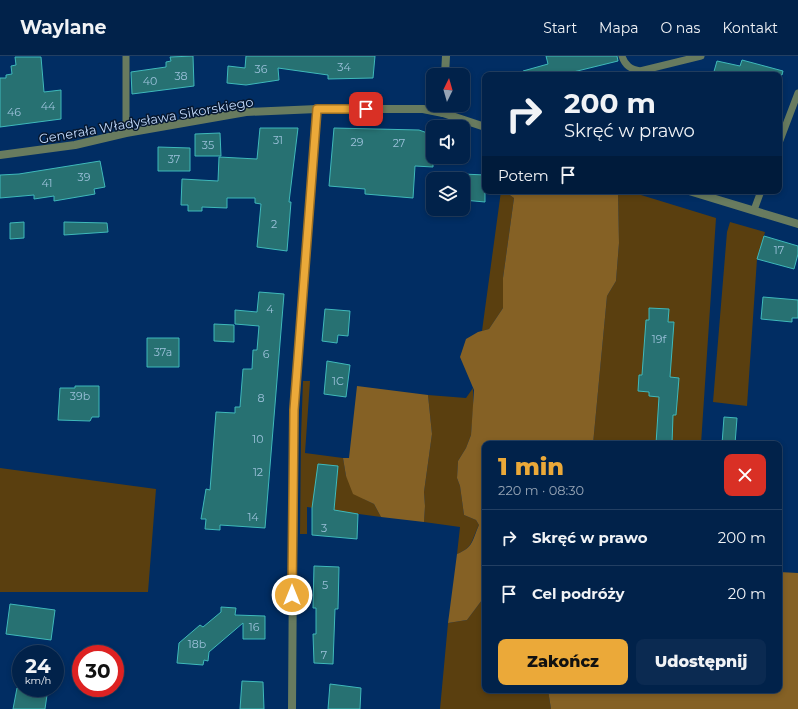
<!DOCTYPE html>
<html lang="pl">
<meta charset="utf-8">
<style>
:root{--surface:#01224a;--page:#0b2a51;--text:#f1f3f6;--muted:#96a4b5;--line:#233f62;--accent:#eba939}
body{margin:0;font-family:Montserrat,sans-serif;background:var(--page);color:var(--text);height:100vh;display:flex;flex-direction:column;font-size:15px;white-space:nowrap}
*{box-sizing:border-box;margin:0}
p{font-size:13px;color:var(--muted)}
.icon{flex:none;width:22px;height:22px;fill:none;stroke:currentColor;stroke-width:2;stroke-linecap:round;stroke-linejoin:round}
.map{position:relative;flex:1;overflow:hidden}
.drawer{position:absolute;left:482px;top:385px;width:300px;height:252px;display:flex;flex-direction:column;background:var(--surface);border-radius:8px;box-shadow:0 2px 6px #0003,0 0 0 1px var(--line)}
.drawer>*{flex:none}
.hud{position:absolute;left:482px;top:16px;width:300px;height:122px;border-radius:8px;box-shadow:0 2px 6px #0003,0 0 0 1px var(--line);background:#01224a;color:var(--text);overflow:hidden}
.needle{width:26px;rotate:5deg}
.controls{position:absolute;left:426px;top:12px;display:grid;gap:8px}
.controls a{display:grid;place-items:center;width:44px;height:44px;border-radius:8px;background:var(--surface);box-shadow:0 2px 6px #0003,0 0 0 1px var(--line);font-size:20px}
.speed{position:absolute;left:12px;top:589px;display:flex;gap:8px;font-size:20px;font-weight:700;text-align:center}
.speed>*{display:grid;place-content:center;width:52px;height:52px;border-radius:50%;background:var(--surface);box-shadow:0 2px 6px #0003,0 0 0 1px var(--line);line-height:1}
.speed small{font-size:10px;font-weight:400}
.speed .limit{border:6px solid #d22;background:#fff;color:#111}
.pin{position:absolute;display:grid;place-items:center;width:34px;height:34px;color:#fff;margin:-17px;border-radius:8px;box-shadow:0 2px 6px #0006}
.me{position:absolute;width:44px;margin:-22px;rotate:0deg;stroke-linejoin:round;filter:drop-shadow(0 0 3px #0008)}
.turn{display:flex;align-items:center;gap:14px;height:84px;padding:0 16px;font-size:18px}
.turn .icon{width:52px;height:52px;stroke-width:2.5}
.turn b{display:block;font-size:28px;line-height:34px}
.then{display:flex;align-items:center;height:38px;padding:0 16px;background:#0003;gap:8px;font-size:15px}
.round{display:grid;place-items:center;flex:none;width:42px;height:42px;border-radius:8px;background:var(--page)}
.overview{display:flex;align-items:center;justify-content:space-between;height:68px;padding:0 16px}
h1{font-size:24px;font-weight:800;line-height:30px;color:var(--accent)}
.primary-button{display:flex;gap:8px;margin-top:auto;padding:8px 16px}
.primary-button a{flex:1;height:46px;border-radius:8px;background:var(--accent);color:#111;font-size:16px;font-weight:800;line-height:46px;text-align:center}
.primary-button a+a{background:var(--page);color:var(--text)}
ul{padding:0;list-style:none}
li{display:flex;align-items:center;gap:12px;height:56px;padding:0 16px;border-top:1px solid var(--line)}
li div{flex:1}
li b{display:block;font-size:15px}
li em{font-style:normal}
header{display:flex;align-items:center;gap:24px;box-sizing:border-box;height:56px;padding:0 20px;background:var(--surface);border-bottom:1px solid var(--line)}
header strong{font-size:19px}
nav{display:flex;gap:22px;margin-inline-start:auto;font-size:14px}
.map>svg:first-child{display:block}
.green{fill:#5a3f0f}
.forest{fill:#856125}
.building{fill:#277172;stroke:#3fb9bb}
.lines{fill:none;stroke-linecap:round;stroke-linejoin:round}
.service{stroke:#687b5f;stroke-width:7}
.minor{stroke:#687b5f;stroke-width:8}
.tertiary{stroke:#687b5f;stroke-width:8}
.route-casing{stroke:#996e25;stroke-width:10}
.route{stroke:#eba939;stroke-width:7}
.labels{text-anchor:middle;stroke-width:3;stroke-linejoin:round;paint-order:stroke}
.number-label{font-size:11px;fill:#9bc0da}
.street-label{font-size:13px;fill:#c2dafc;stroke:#06172f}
</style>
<header>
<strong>Waylane</strong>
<nav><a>Start</a><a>Mapa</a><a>O nas</a><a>Kontakt</a></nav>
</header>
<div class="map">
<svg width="798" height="653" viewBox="0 0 798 653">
<rect width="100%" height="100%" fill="#012d63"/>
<!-- green -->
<path class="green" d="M 501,135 L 504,135 L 514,142 L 503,222 L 503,252 L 489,273 L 482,275 Z
M 618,135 L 628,135 L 716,162 L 701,388 L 593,388 L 607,240 L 616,225 L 619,187 Z
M 730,166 L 765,176 L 757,203 L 747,350 L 713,346 L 727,176 Z
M 303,325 L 310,325 L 305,397 L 343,402 L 346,420 L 364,443 L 374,448 L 381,461 L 307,451 L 307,478 L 300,478 L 301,380 Z
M 473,332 L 473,354 L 471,379 L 466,392 L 458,405 L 457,422 L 460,430 L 464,459 L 476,464 L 479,469 C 471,484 474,491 457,498 L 460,471 L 424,466 L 425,450 L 424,436 L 432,378 L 428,339 L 466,342 Z
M 0,412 L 156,433 L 148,536 L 0,536 Z
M 485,540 L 485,634 L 548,634 L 551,653 L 440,653 L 448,567 L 467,564 Z"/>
<!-- forest -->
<path class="forest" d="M 504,135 L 618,135 L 619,187 L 616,225 L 607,240 L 593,388 L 485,388 L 485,540 L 467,564 L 448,567 L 457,498 C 474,491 472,484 479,469 L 476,464 L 464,459 L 460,430 L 457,422 L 458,405 L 466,392 L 471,379 L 474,334 L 460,301 L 466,283 L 478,276 L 489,273 L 503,252 L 503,222 L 514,142 Z
M 357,330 L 428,339 L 432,378 L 424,436 L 425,450 L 424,466 L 381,461 L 374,448 L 353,438 L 346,420 L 343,402 L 349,402 Z
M 779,516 L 798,517 L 798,653 L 551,653 L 548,634 L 779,634 Z"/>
<!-- building -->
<path class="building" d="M 193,0 L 194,30 L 132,38 L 131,16 L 166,11 L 166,6 L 171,5 L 170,1 Z
M 246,0 L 375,0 L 373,22 L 328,23 L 328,19 L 278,12 L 279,24 L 246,29 L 227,27 L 228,10 L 245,12 Z
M 546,0 L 617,0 L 618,5 L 561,19 L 524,19 L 523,15 L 548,8 Z
M 15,1 L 41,1 L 44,36 L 61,34 L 61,63 L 0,71 L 0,22 L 6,22 L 6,19 L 12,18 L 11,10 L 16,9 Z
M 742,4 L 783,15 L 782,19 L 713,19 L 717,5 L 740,10 Z
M 260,72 L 298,72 L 289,146 L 291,146 L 287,195 L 257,191 L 261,148 L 255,147 L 255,142 L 227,142 L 227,152 L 202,151 L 202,155 L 188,155 L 188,149 L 181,149 L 182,123 L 218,125 L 219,101 L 257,103 Z
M 334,72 L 419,74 L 433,79 L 433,111 L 415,110 L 413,142 L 365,138 L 365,133 L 329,130 Z
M 220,77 L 221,100 L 195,100 L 195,78 Z
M 158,91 L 190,92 L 190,115 L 158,115 Z
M 100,105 L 105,131 L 94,133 L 95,138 L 54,145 L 54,140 L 34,143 L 34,139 L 0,142 L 0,119 L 19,118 Z
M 463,118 L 485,119 L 485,146 L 463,144 Z
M 24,166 L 24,182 L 10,183 L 10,167 Z
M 64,166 L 107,167 L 108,176 L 64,179 Z
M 764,180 L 798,190 L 798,198 L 794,213 L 757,203 Z
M 259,236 L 284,238 L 265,472 L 220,469 L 220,474 L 205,473 L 206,463 L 201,463 L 206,433 L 210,434 L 216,356 L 235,357 L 235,351 L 240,351 L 243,313 L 252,313 L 253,294 L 257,294 L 259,270 L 235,268 L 235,254 L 257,256 Z
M 763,241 L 798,244 L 798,262 L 792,262 L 792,266 L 761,263 Z
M 649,252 L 669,253 L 668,266 L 674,266 L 670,321 L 679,322 L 676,359 L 673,359 L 672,388 L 656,388 L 659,341 L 649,340 L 649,336 L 638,335 L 639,319 L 642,319 L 646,264 L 649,264 Z
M 325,253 L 350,255 L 348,280 L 338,279 L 337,287 L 322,285 Z
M 214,268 L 234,269 L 234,286 L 214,285 Z
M 147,282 L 179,282 L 179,311 L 147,311 Z
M 327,305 L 350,309 L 346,341 L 324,338 Z
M 75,330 L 99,330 L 99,361 L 92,361 L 90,365 L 58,364 L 60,332 L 75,332 Z
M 724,361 L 737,362 L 735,388 L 722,388 Z
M 318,408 L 338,410 L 334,454 L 358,458 L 357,483 L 312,479 L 312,452 Z
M 314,510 L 339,511 L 338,553 L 335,553 L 333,608 L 314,607 L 313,578 L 316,578 L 316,552 L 313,552 Z
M 10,548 L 55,554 L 51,584 L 6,578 Z
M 221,551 L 236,552 L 235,559 L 265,560 L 265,583 L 243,583 L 243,567 L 209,596 L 208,605 L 204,604 L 203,609 L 177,607 L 179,587 L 200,569 L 203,571 L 221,556 Z
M 242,625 L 263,626 L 264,653 L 240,653 Z
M 330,628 L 361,632 L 360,653 L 328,653 Z
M 17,632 L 48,632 L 45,653 L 13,653 Z"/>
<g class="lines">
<!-- service -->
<path class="service" d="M 622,0 C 625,10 631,13 640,15 L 701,0
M 126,77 L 126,0
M 779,87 L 798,37
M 754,154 L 761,135"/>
<!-- minor -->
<path class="minor" d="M 445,19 L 446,0
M 443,57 L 443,49
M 292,653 L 294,354 L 317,53"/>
<!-- tertiary -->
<path class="tertiary" d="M 0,99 L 75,89 L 126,77 L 246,56 L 317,53 L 423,53 L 443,57 L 485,71
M 689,135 L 798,168"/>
</g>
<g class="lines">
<!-- route casing -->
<g class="route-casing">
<path id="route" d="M 292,539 L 294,354 L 317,53 L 366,53"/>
</g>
<!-- route -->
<use href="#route" class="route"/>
</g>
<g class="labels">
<!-- number labels -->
<g class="number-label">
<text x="344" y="15">34</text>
<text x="261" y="17">36</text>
<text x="181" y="24">38</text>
<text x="150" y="29">40</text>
<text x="48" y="54">44</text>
<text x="14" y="60">46</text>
<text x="278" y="88">31</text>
<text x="357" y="90">29</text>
<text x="399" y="91">27</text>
<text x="208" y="93">35</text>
<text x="174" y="107">37</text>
<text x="84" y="125">39</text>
<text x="47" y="131">41</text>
<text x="274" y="172">2</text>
<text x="779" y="198">17</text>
<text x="270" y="257">4</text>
<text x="659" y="287">19f</text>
<text x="163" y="300">37a</text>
<text x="266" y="302">6</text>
<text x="338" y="329">1C</text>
<text x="80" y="344">39b</text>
<text x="261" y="346">8</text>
<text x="258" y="387">10</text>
<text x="258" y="420">12</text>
<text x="253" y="465">14</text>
<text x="324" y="476">3</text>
<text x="325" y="533">5</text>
<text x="254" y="575">16</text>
<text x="197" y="592">18b</text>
<text x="324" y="603">7</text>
</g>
<!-- street labels -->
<g class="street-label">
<text transform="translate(146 64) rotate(-10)" y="5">Generała Władysława Sikorskiego</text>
</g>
</g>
</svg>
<div class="controls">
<a><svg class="needle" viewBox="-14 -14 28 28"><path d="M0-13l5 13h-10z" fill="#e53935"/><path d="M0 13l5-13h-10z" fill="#96a4b5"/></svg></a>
<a><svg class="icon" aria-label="sound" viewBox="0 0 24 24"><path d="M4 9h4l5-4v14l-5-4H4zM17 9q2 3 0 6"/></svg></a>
<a><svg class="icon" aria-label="layers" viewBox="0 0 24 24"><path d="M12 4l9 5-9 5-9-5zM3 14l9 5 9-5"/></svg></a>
</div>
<div class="speed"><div>24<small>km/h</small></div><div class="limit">30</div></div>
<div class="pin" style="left:366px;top:53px;background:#d93025"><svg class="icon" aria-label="arrive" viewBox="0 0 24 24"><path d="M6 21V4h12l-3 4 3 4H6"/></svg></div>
<svg class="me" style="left:292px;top:539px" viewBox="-20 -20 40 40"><circle r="17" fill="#eba939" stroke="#fff" stroke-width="3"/><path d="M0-11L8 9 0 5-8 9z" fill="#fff"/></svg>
<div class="hud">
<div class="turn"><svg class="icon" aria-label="right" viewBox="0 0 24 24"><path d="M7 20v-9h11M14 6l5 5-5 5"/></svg><div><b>200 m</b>Skręć w prawo</div></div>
<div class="then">Potem<svg class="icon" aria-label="arrive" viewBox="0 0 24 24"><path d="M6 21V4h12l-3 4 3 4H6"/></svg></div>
</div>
<section class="drawer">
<div class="overview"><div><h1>1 min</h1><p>220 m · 08:30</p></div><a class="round" style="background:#d93025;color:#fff"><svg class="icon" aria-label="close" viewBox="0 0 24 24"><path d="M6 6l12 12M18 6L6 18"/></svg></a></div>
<ul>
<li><svg class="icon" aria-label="right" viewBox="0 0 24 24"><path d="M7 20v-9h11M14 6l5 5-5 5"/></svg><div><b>Skręć w prawo</b></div><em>200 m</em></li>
<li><svg class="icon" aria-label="arrive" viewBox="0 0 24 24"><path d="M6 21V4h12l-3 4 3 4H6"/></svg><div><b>Cel podróży</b></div><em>20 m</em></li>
</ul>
<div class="primary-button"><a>Zakończ</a><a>Udostępnij</a></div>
</section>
</div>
